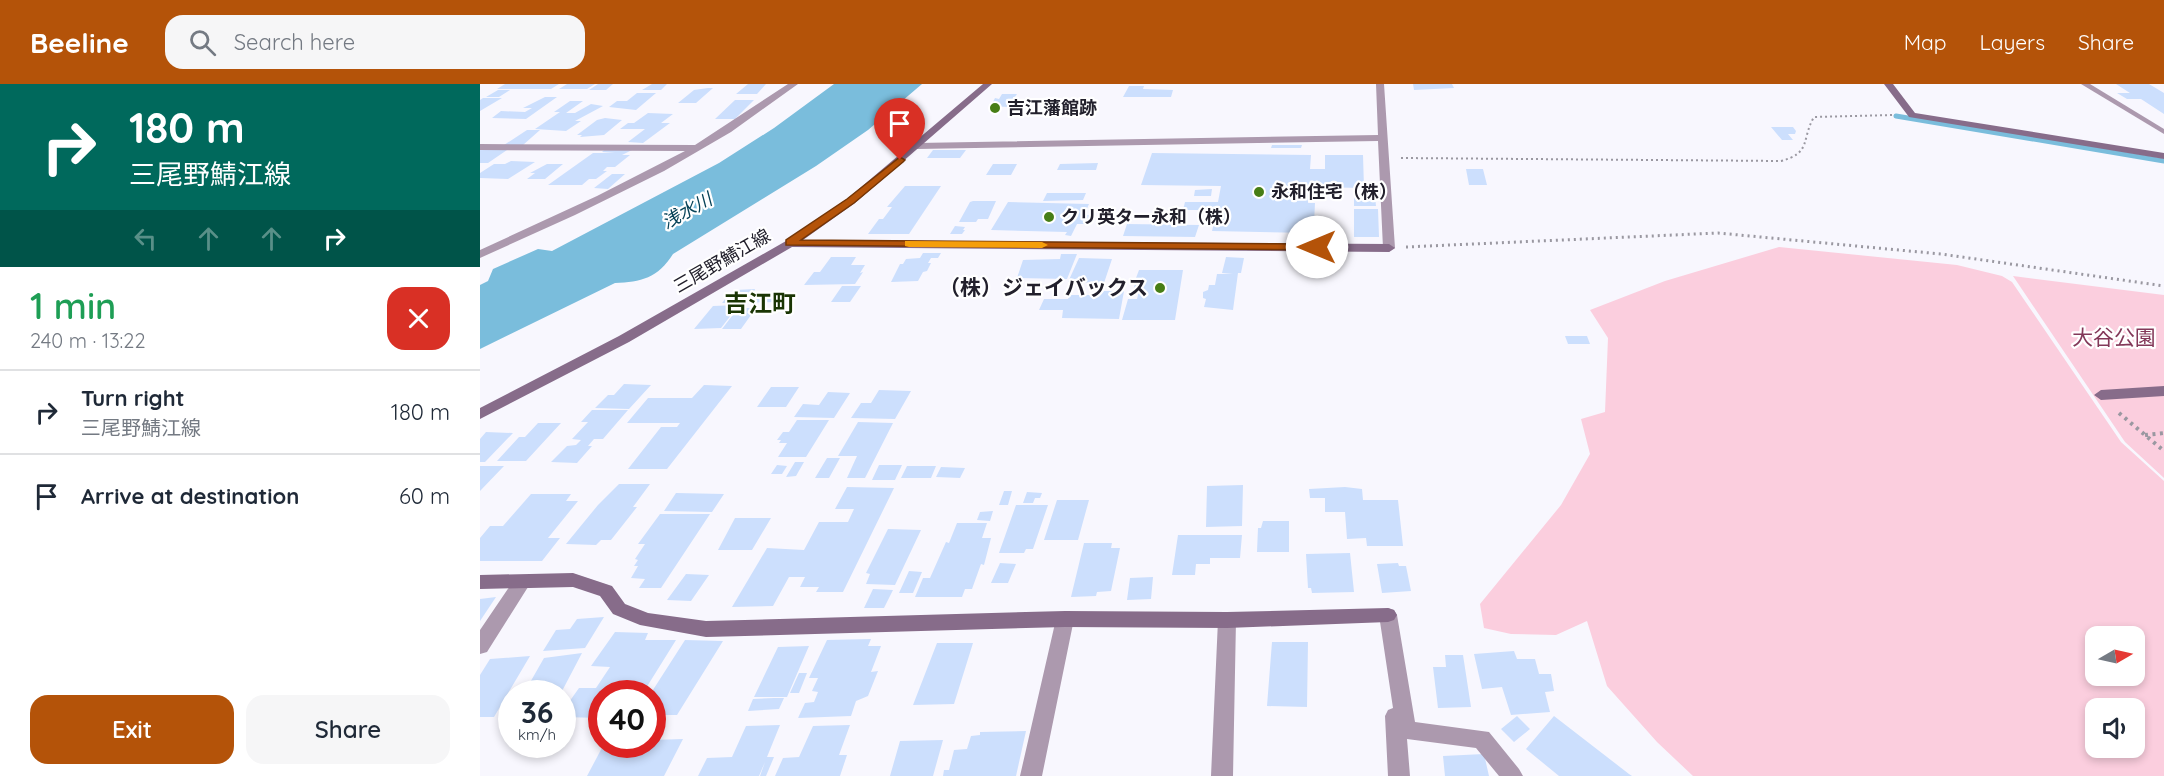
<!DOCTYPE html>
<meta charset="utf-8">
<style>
:root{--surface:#fff;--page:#f6f6f7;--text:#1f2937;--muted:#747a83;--line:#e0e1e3;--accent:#b45309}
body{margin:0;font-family:Quicksand,"Noto Sans JP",sans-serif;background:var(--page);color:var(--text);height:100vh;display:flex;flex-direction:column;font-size:22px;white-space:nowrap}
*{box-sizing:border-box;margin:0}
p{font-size:20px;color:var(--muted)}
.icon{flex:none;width:33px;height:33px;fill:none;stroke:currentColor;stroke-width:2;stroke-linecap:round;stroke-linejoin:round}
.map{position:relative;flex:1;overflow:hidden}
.details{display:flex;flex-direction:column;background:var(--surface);width:480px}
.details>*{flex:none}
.top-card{background:#00695c;color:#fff;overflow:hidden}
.needle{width:39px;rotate:81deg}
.controls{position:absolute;left:1605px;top:542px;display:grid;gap:12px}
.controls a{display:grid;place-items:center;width:60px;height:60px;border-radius:12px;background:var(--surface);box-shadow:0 3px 9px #0003;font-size:30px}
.speed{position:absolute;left:18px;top:596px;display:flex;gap:12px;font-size:30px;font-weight:700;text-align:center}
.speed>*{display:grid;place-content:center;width:78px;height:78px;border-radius:50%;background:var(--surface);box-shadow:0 3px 9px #0003;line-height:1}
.speed small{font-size:15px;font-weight:400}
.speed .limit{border:9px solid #d22;background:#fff;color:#111}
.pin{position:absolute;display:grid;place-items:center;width:51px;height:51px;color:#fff;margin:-62px -26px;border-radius:50% 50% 50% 0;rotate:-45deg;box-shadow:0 0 6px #0007}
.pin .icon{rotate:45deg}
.me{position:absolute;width:66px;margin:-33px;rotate:270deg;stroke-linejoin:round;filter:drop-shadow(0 0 4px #0008)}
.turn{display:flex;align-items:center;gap:21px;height:126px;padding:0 30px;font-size:27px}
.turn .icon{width:78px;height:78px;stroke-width:2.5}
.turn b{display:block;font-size:42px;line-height:51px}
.lanes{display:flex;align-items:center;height:57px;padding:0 30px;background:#0003;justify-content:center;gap:30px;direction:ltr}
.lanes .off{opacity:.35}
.round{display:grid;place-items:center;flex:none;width:63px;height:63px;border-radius:18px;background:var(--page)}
.summary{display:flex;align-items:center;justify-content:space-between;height:102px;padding:0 30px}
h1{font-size:36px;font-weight:600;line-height:45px;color:#1e9e55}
.cta{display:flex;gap:12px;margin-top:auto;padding:12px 30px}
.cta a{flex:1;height:69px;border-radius:18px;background:var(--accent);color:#fff;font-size:24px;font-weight:600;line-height:69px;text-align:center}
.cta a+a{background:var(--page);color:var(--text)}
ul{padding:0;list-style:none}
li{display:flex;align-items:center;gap:18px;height:84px;padding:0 30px;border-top:2px solid var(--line)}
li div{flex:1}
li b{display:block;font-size:22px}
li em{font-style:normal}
header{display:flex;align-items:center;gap:36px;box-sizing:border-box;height:84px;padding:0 30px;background:var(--accent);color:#fff}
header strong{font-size:28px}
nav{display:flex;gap:33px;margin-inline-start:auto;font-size:21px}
.search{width:420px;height:54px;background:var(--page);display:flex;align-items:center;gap:15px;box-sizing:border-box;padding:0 21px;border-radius:18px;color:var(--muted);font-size:22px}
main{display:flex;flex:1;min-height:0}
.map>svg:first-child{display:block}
.green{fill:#fbcede;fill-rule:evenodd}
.water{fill:#7abddc}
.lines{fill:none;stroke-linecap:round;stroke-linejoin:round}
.stream{stroke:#7abddc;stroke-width:5}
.building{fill:#ccdffd}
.path-far2{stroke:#9a98a1;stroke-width:2;stroke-dasharray:2 3;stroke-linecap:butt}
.path-far1{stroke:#9a98a1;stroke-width:3;stroke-dasharray:2 4;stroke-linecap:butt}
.path{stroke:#9a98a1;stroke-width:4;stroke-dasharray:3 4.5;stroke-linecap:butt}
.lane{fill:#ac99ae;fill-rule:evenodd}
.street{fill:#ac99ae;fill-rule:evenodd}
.secondary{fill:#876c8a;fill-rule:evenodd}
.route{fill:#b45309;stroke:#753606;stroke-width:1.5}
.slow{fill:#f59e0b}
.poi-dot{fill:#477e16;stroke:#fff;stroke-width:2}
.labels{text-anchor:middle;stroke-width:4.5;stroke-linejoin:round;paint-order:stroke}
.far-poi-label{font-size:18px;font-weight:bold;fill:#22202c;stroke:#fff;text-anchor:start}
.far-water-label{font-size:18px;font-style:italic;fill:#074358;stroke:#fff}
.far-street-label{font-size:18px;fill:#22202c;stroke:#fff}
.poi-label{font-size:21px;font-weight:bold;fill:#22202c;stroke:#fff;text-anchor:end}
.park-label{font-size:21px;fill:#833859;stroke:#fff}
.quarter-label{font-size:24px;font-weight:bold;fill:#1a3504;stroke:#fff}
</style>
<header>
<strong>Beeline</strong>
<div class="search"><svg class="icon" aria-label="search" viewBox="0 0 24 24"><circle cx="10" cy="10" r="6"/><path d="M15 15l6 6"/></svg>Search here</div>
<nav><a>Map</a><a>Layers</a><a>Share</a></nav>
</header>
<main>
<section class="details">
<div class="top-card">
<div class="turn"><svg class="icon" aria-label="right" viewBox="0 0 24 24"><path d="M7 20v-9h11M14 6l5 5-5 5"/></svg><div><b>180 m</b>三尾野鯖江線</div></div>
<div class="lanes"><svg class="icon off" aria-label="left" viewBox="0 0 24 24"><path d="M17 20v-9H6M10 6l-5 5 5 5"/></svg><svg class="icon off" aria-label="ahead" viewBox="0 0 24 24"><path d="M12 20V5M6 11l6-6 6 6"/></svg><svg class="icon off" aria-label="ahead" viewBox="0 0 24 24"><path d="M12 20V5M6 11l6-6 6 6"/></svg><svg class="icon" aria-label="right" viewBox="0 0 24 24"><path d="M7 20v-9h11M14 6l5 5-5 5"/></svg></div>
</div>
<div class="summary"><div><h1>1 min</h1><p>240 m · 13:22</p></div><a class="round" style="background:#d93025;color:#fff"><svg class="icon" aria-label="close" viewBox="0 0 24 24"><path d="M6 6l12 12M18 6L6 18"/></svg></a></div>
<ul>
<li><svg class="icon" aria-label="right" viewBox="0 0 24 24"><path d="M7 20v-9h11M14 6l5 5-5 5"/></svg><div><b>Turn right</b><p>三尾野鯖江線</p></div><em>180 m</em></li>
<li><svg class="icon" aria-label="arrive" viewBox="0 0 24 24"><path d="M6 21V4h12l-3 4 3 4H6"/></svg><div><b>Arrive at destination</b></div><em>60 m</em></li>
</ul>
<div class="cta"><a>Exit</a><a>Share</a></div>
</section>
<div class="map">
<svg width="1684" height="692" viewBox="0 0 1684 692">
<rect width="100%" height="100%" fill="#f8f7fe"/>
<!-- green -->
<path class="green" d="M 1299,163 L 1477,181 L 1522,192 L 1532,198 L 1641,358 L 1684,397 L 1684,692 L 1213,692 L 1177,658 L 1127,602 L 1107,537 L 1076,551 L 1031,550 L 1004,544 L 1000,520 L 1081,421 L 1110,370 L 1101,335 L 1125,328 L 1128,254 L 1110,226 L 1185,197 ZM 1616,552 L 1654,552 L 1654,591 L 1616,591 ZM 1616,624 L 1654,624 L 1654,663 L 1616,663 Z
M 1533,192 L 1684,211 L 1684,394 L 1645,358 Z"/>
<!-- water -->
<path class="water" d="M 354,0 L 442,0 L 388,46 L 336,82 L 193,170 C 178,194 161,198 135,199 L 0,265 L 0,201 L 8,197 L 13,185 L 58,165 L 72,167 L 239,79 L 294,44 Z"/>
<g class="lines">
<!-- stream -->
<path class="stream" d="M 1416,32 L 1684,77"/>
</g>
<!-- building -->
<path class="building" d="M 25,0 L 79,0 L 71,5 L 17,5 Z
M 87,0 L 115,0 L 107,5 L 79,5 Z
M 118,0 L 133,0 L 126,6 L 109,6 Z
M 172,0 L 187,0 L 181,6 L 162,6 Z
M 268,0 L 286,0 L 277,10 L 256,10 Z
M 933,0 L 972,0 L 974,4 L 934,6 Z
M 1636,0 L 1669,0 L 1684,9 L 1684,30 L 1661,15 L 1647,15 L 1637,9 L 1650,9 Z
M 649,2 L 664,2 L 663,5 L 693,6 L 691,13 L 643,13 Z
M 228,4 L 233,4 L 216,19 L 198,19 L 214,6 Z
M 18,6 L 30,6 L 19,13 L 6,13 Z
M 157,9 L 176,9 L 156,26 L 129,23 L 137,17 L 147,17 Z
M 522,10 L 537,10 L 528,23 L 511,22 L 515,14 L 519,15 Z
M 65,13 L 77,13 L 46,35 L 12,34 L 21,27 L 45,28 L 52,24 L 43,24 Z
M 3,14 L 22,14 L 0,27 L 0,16 Z
M 255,16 L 274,16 L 255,35 L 235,35 Z
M 90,17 L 103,17 L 86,29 L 95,29 L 111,20 L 123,22 L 95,37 L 101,37 L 86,47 L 55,45 L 80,28 L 74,28 Z
M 168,29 L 193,30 L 181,39 L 190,39 L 163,59 L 148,58 L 165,45 L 140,45 L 148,39 L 154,39 Z
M 125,34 L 142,36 L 124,51 L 100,53 L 102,51 L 97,51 L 117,36 Z
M 1291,43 L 1313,43 L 1316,47 L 1315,50 L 1308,50 L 1313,56 L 1302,56 Z
M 47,46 L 60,46 L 43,61 L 24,61 Z
M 792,61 L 822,61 L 821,64 L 791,64 Z
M 125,65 L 152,66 L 142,71 L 150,71 L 135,83 L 127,83 L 123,87 L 127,87 L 116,95 L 109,95 L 102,101 L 68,101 L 113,69 L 135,69 L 122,68 Z
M 0,66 L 27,66 L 8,79 L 0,79 Z
M 453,66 L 486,66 L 480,74 L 447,74 Z
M 672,69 L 831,71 L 830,85 L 845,85 L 845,71 L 883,71 L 884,104 L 830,103 L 828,119 L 835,119 L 834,139 L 827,139 L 827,145 L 833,145 L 832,149 L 732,147 L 737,126 L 703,126 L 705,118 L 738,118 L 741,102 L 661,101 Z
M 31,77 L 55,78 L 28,95 L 0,94 L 0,89 L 14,80 L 25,80 Z
M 618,79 L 616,86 L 577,86 L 580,80 Z
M 67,80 L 83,80 L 65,95 L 47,95 L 55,89 L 50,89 Z
M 513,80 L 537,80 L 531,91 L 506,91 Z
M 986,85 L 1003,85 L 1007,101 L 989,101 Z
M 132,90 L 145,90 L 128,105 L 114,104 Z
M 425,102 L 461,102 L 429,150 L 388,150 L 399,135 L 403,135 L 412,123 L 407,123 Z
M 732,105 L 731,112 L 714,112 L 715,106 Z
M 567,109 L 606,109 L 603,116 L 563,117 Z
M 874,113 L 895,113 L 896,122 L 874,122 Z
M 493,117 L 516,117 L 508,135 L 498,135 L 496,138 L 479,138 L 490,118 Z
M 528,118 L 609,120 L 604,131 L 612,131 L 608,140 L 597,140 L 591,152 L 585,151 L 587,148 L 511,146 Z
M 874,125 L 898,125 L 899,153 L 874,153 Z
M 647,140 L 719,141 L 715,153 L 643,152 Z
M 475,142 L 485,143 L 483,146 L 485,146 L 482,150 L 470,150 Z
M 443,169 L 461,169 L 458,174 L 451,174 L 448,179 L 451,179 L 447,187 L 443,188 L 438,197 L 411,198 L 420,180 L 423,180 L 426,175 L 440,174 Z
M 581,170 L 597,170 L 587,195 L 537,194 L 543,176 L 580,175 Z
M 351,173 L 376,173 L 371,181 L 385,181 L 380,189 L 383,188 L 375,200 L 324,201 L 334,188 L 340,188 Z
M 746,173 L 764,174 L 761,189 L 758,189 L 753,226 L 724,223 L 726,215 L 723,214 L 723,208 L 728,206 L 729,201 L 735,201 L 737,190 L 753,190 L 742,189 Z
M 599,174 L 632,175 L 624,199 L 588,198 Z
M 659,186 L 703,186 L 695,236 L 642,236 L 648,215 L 657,215 L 659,207 L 653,207 L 656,196 L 661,196 L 656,194 Z
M 362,202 L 381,202 L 370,218 L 351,218 Z
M 275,205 L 274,208 L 312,208 L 305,218 L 242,219 L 249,210 L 253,210 L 256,206 Z
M 618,207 L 644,207 L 639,235 L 582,234 L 583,226 L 559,226 L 564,215 L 588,215 L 590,211 L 616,211 Z
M 259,221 L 241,244 L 214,245 L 233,222 Z
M 258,224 L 276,224 L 261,245 L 242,245 Z
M 1085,252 L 1107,252 L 1110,260 L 1088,260 Z
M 144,300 L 171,301 L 149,325 L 115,324 L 128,311 L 134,311 Z
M 224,301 L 252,302 L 187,385 L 148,385 L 181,343 L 197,343 L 200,339 L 147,339 L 168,314 L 212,314 Z
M 291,303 L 319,303 L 306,323 L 277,323 Z
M 399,306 L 431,307 L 415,335 L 371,334 L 381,319 L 391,319 Z
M 348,308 L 370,309 L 354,334 L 314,333 L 323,320 L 339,321 Z
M 112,326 L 148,326 L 123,355 L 114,355 L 108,362 L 112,362 L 97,379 L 71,378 L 87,362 L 96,361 L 101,356 L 92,355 L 108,338 L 101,338 Z
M 317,336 L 349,336 L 326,373 L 298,373 L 307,359 L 299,359 L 301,356 L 297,356 L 303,348 L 309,348 Z
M 378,338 L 413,339 L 385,394 L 367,394 L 377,372 L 358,372 Z
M 58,339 L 81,339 L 46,377 L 17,377 L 39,353 L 45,353 Z
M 6,348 L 33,349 L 5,378 L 0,378 L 0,355 Z
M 347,374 L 360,374 L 349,394 L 335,394 Z
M 315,378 L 324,378 L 316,392 L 306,393 Z
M 297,381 L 307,382 L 302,390 L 291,390 Z
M 399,381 L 422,381 L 415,396 L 392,396 Z
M 0,382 L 24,382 L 0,407 Z
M 427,382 L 456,382 L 451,394 L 421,394 Z
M 461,383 L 485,384 L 480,394 L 456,393 Z
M 139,400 L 170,400 L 153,423 L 157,423 L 131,456 L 121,456 L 116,461 L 86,460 L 118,421 Z
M 763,401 L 762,442 L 726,443 L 727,402 Z
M 367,403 L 414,404 L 363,508 L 336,508 L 339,503 L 320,503 L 325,493 L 309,493 L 293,522 L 252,523 L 287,464 L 324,466 L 339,438 L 368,438 L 374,425 L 355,425 Z
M 865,403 L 882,405 L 883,416 L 918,416 L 923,462 L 887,462 L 886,454 L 867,455 L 865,428 L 845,428 L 845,414 L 830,414 L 829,405 Z
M 524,407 L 532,407 L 528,421 L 519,421 Z
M 547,408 L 562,409 L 560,414 L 555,414 L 553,419 L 543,419 Z
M 196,409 L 244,410 L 232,428 L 184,427 Z
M 51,410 L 91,410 L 86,417 L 98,417 L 68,454 L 80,454 L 62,477 L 0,477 L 0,454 L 10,442 L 23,442 Z
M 577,416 L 609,416 L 598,456 L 564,456 Z
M 536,421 L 568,421 L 553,465 L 546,465 L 544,469 L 519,469 Z
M 513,427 L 510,437 L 497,436 L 500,428 Z
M 180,430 L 230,430 L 181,504 L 159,504 L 165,495 L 151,494 L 158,482 L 154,482 L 158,476 L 155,475 L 165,460 L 158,460 Z
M 255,434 L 291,434 L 272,466 L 238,466 Z
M 783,437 L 809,437 L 809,468 L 777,468 L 778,444 L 781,444 Z
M 477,439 L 507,439 L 502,454 L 511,454 L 504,481 L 501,480 L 492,505 L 485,505 L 482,513 L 435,513 L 443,494 L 450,494 L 466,458 L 469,459 Z
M 408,445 L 441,446 L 415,501 L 386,500 L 390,490 L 386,489 Z
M 698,451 L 762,451 L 760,474 L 730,474 L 730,480 L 716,480 L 715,491 L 692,491 Z
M 604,459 L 632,459 L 631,464 L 640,464 L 631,507 L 617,508 L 616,512 L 591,513 Z
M 870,469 L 874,508 L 832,509 L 831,504 L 828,504 L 826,470 Z
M 520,479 L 536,480 L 528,499 L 511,499 Z
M 918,479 L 919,482 L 926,482 L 931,507 L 902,509 L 897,480 Z
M 429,487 L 442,488 L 433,509 L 419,509 Z
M 206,490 L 229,491 L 211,517 L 187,516 Z
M 673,493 L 671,515 L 647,516 L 650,494 Z
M 393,505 L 413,506 L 404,524 L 384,524 Z
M 16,513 L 0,537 L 0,515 Z
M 124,533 L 105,564 L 63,567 L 76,546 L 90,545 L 97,535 Z
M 135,548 L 168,549 L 165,556 L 196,556 L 163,609 L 122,609 L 122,634 L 82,633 L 82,628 L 99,604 L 116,604 L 130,583 L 111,582 Z
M 391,555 L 388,562 L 401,562 L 391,588 L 398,587 L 388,612 L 376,617 L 371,632 L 318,634 L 325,619 L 334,618 L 338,608 L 332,607 L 338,594 L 329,594 L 347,556 Z
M 205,556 L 243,557 L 197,631 L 172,631 L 171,609 Z
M 792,558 L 828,558 L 827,623 L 787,622 Z
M 457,559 L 493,559 L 474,620 L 433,621 Z
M 329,562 L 307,613 L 274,613 L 298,563 Z
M 1034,567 L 1037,575 L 1055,575 L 1059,590 L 1071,590 L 1074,607 L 1065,608 L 1070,628 L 1031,631 L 1022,603 L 1002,605 L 994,570 Z
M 102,569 L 81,609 L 44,609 L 64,574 Z
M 965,571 L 983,571 L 991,623 L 958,624 L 953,583 L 966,583 Z
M 50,572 L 14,633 L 0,633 L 0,591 L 10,575 Z
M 319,589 L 327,589 L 319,609 L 310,609 Z
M 294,614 L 304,614 L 299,625 L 268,627 L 273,615 Z
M 1037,632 L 1050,645 L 1034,658 L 1021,645 Z
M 1074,632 L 1149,690 L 1152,692 L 1079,692 L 1046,665 Z
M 300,641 L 287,673 L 294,673 L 286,692 L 280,692 L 285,678 L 279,692 L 218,692 L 227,674 L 252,673 L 266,642 Z
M 370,641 L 359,671 L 367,671 L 360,692 L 295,692 L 303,674 L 319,673 L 333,642 Z
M 546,647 L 536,692 L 463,692 L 464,686 L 469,686 L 474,666 L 487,665 L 491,652 L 500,651 L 500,648 Z
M 203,655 L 184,692 L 107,692 L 124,660 L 156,660 L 153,668 L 164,666 L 167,660 L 172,660 L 172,656 Z
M 463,656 L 453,692 L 410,692 L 420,657 Z
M 1004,670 L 1009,692 L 965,692 L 963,672 Z"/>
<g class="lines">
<!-- path-far2 -->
<path class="path-far2" d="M 921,74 L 1301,77 C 1332,69 1321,55 1334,33 L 1413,31"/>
<!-- path-far1 -->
<path class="path-far1" d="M 926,163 L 1238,149 L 1461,170 L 1684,202"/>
<!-- path -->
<path class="path" d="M 1639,329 L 1684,367
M 1665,351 L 1684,349"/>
<!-- lane -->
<path class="lane" d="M 1601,0 L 1610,0 L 1684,45 L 1684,50 Z"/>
<!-- street -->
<path class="street" d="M 308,0 L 318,0 L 251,48 L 184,87 L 95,131 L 0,174 L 0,166 L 117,112 L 205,67 L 0,66 L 0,60 L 215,61 Z
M 896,0 L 904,0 L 915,164 L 909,168 L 903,164 L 898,57 L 437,65 L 432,62 L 437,59 L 898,51 Z
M 42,491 L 48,493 L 51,498 L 48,503 L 7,568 L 0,570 L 0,546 L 36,493 Z
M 908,524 L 914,526 L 917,531 L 935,638 L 1009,648 L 1039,685 L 1043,692 L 1019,692 L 996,664 L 927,655 L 930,692 L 908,692 L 905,632 L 908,626 L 913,624 L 899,531 L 902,526 Z
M 585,527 L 591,530 L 594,535 L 562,692 L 540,692 L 576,535 L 579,530 Z
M 747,528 L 753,531 L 756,536 L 753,692 L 731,692 L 738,536 L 741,531 Z"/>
<!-- secondary -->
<path class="secondary" d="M 503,0 L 512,0 L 375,119 L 323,156 L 909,160 L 915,164 L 909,168 L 312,163 L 149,258 L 0,335 L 0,324 L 139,252 L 306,157 L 367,115 Z
M 1404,0 L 1413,0 L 1435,29 L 1684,69 L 1684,75 L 1429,33 Z
M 1684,302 L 1684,312 L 1621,316 L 1614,311 L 1621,306 Z
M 93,489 L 132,502 L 145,520 L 168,529 L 226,537 L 585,527 L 747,528 L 908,524 L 914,526 L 917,531 L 914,536 L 908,538 L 747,544 L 585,543 L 226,553 L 160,541 L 133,530 L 120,512 L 93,503 L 0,505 L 0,491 Z"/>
</g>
<!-- route -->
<path class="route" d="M 420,73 L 425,76 L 423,78 L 374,119 L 321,156 L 837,160 L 842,163 L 837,166 L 306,161 L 306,156 L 367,115 Z"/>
<!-- slow -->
<path class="slow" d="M 425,157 L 562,158 L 568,161 L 562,164 L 429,163 L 425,162 Z"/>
<!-- markers -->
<g class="poi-dot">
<circle cx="515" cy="24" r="6"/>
<circle cx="779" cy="108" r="6"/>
<circle cx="569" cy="133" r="6"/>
<circle cx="680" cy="204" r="6"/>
</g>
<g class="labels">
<!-- far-poi labels -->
<g class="far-poi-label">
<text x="527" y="30">吉江藩館跡</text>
<text x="791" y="114">永和住宅（株）</text>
<text x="581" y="139">クリ英ター永和（株）</text>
</g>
<!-- far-water labels -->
<g class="far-water-label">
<text transform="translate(207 127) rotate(-29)" y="6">浅水川</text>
</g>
<!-- far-street labels -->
<g class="far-street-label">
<text transform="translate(242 177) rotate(-30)" y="6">三尾野鯖江線</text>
</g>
<!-- poi labels -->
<g class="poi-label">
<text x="668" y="211">（株）ジェイバックス</text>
</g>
<!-- park labels -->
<g class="park-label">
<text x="1634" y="261">大谷公園</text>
</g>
<!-- quarter labels -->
<g class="quarter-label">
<text x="280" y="228">吉江町</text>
</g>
</g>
</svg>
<div class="controls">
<a><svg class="needle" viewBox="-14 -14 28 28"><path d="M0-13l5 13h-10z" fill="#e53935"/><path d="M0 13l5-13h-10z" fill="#747a83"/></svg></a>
<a><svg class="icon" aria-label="sound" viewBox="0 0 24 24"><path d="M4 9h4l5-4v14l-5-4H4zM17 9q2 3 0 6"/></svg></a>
</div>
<div class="speed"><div>36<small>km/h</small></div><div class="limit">40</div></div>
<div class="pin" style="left:420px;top:76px;background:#d93025"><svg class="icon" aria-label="arrive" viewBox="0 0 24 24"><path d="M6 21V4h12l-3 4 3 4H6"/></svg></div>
<svg class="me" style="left:837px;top:163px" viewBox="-20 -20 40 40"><circle r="19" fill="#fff"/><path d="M0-13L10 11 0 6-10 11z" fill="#b45309"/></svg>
</div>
</main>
